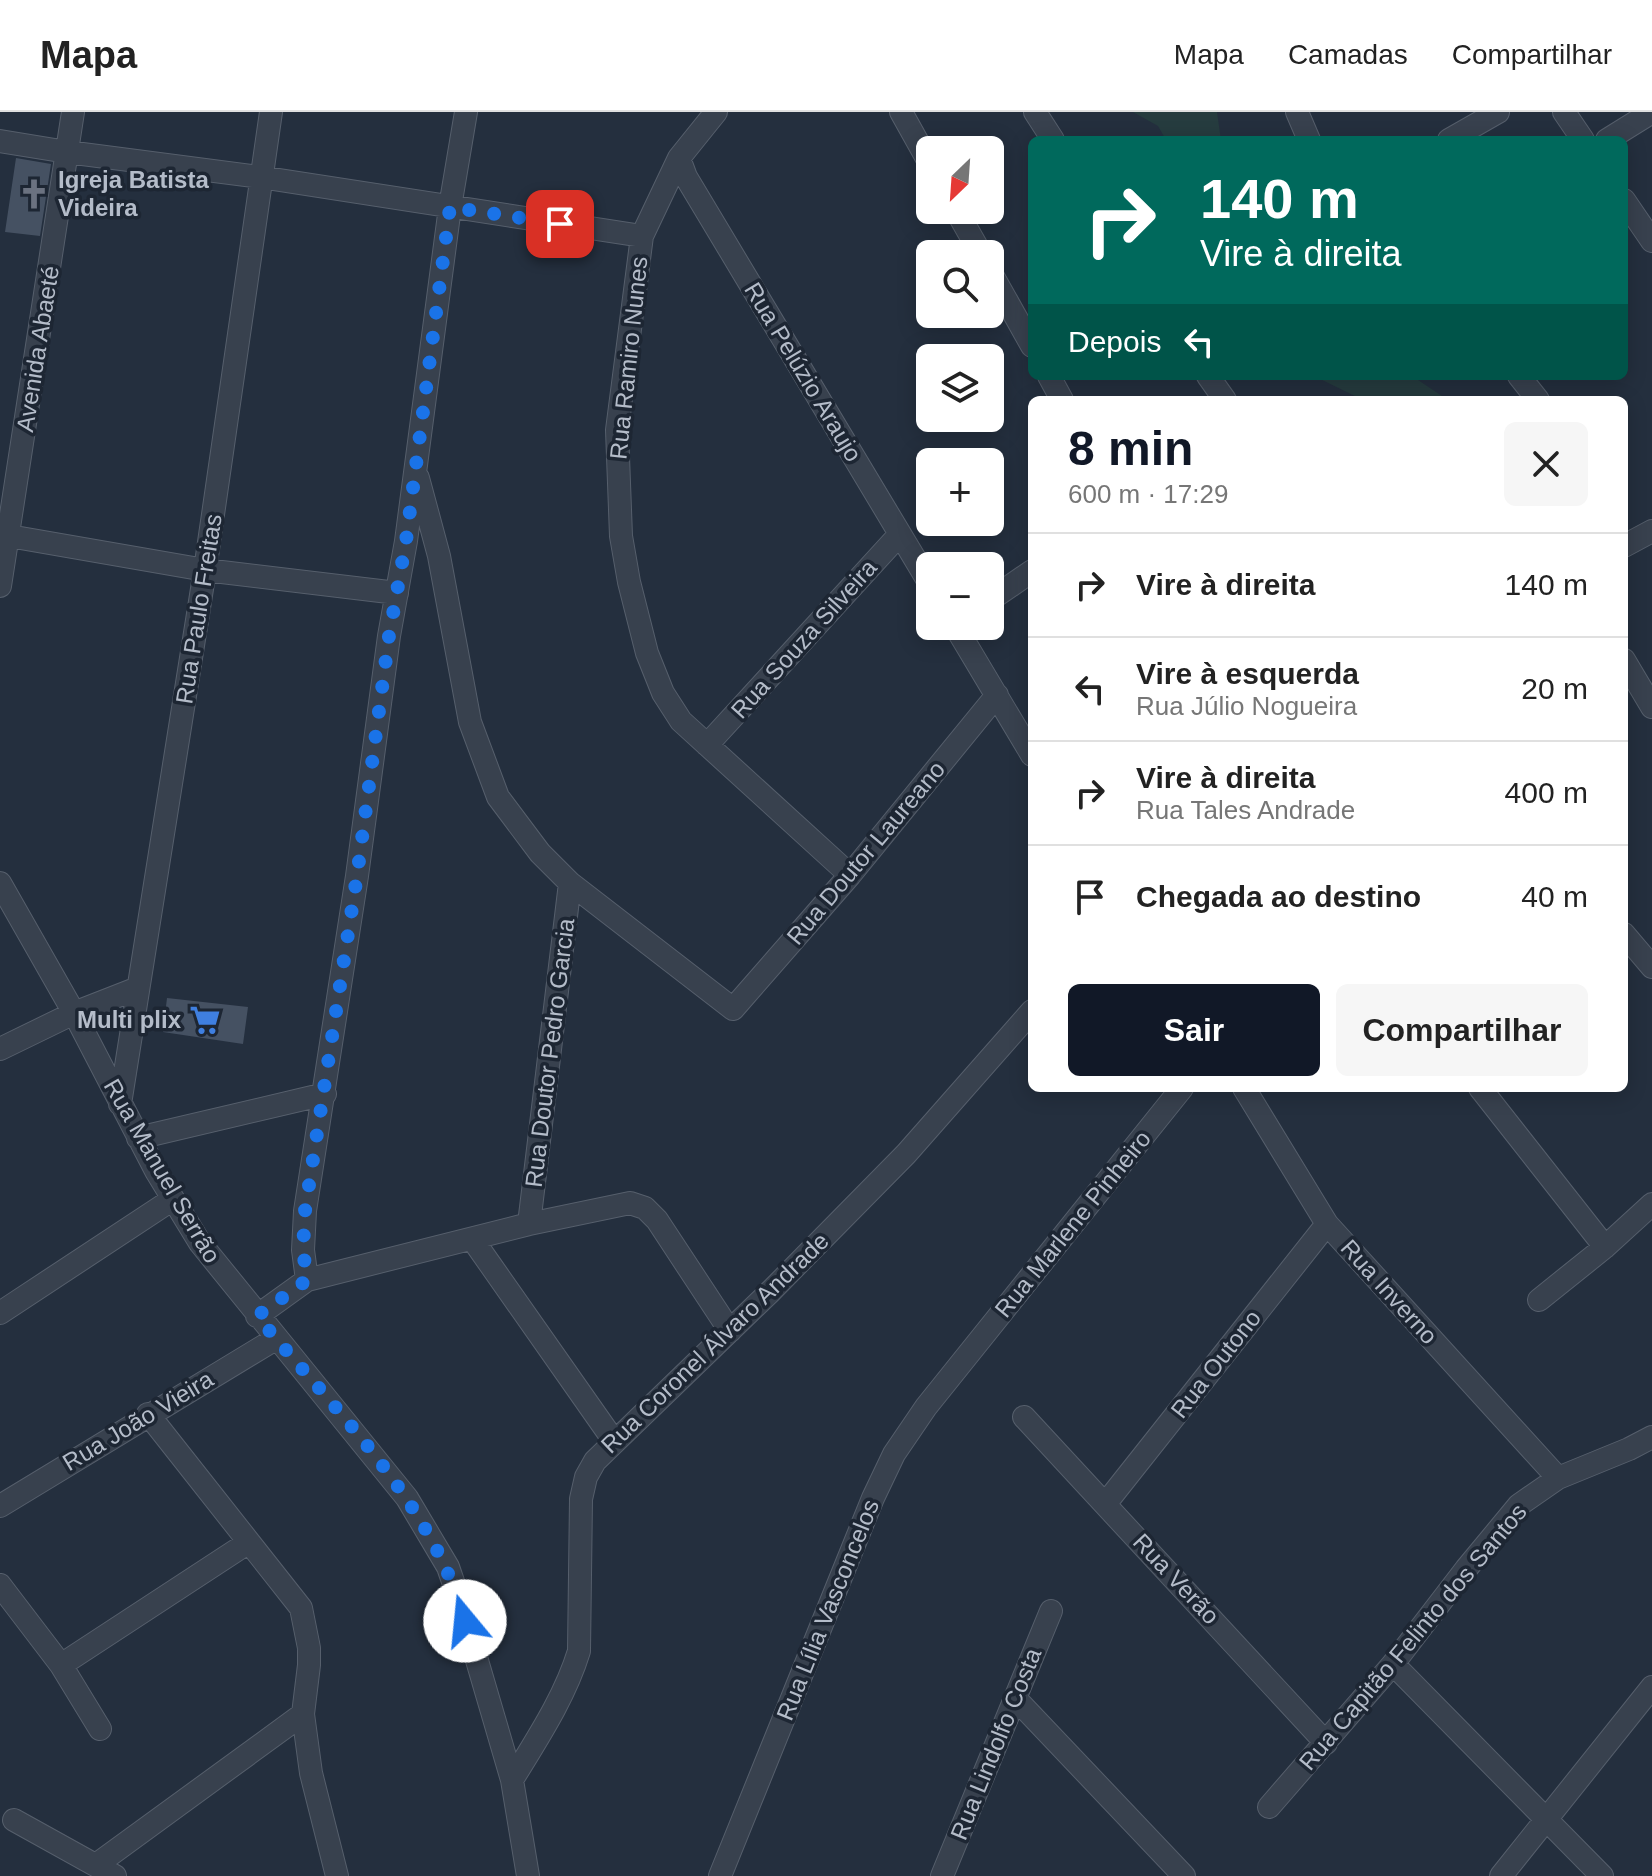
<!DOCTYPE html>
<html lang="pt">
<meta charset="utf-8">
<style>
:root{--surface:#fff;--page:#f6f6f6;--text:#222;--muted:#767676;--line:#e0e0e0;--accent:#111827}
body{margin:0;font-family:Arial,sans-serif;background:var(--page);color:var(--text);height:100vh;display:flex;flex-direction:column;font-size:30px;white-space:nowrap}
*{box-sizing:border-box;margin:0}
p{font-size:26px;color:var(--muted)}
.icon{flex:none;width:44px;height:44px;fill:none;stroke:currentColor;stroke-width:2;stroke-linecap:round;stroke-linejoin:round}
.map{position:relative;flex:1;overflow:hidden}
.panel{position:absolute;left:1028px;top:284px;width:600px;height:696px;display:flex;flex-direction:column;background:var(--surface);border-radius:12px;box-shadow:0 4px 20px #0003}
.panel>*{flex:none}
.banner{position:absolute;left:1028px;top:24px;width:600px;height:244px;border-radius:12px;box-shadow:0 4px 20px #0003;background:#00695c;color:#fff;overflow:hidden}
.needle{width:52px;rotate:205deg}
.controls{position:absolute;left:916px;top:24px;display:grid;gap:16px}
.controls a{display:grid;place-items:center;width:88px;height:88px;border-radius:12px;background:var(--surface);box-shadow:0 4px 20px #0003;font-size:40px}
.pin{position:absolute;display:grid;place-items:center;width:68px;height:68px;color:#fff;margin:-34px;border-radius:16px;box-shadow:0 4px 12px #0006}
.me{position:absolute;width:88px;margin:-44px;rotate:343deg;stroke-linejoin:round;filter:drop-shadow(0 0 6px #0008)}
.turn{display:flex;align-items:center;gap:28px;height:168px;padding:0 40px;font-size:36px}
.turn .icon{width:104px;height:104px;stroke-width:2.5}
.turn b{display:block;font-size:56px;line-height:68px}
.then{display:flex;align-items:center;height:76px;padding:0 40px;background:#0003;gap:16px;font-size:30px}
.round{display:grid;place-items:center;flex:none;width:84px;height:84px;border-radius:12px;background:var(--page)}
.overview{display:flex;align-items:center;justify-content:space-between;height:136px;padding:0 40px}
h1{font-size:48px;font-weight:600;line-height:60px;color:var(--accent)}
.action{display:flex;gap:16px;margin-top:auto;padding:16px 40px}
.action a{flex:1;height:92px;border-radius:12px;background:var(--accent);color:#fff;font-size:32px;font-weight:600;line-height:92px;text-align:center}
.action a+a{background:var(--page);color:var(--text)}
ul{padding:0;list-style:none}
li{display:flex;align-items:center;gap:24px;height:104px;padding:0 40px;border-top:2px solid var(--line)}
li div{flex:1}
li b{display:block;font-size:30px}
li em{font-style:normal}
header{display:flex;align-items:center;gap:48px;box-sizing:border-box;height:112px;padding:0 40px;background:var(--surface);border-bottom:2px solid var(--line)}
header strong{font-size:38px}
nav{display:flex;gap:44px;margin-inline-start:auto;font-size:28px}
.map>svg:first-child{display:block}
.green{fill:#263c3f}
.building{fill:#455162}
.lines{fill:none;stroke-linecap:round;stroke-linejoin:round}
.minor-casing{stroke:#565f6c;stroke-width:24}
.minor{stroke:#38414e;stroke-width:22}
.route{stroke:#1a73e8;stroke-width:14;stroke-dasharray:0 25.2}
.labels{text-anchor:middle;stroke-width:7;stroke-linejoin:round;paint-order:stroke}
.poi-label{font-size:24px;font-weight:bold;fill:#b4bcc9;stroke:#1d2633;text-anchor:start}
.street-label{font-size:24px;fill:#b4bcc9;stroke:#1d2633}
</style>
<header>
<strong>Mapa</strong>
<nav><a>Mapa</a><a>Camadas</a><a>Compartilhar</a></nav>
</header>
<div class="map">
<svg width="1652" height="1764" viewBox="0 0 1652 1764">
<rect width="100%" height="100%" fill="#242f3e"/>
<!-- green -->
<path class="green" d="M 1133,0 L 1217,0 L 1221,28 L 1166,28 L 1158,14 Z
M 1314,264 L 1412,264 L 1448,288 L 1363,288 Z"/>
<!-- building -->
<path class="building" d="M 16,46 L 51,52 L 40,124 L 5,120 Z
M 167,886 L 248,895 L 243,932 L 163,920 Z"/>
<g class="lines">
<!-- minor casing -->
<g class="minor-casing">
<path id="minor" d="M 716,0 L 679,46 L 642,124 L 617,318 L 621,424 L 629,470 L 647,541 L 663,581 L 681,609 L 850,763
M 901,0 L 930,52
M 1035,0 L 1053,28
M 1297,0 L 1309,28
M 1564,0 L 1583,28
M 1449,28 L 1498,0
M 1607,28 L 1652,0
M 0,29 L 67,40 L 260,65 L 642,124
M 679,46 L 686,65 L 930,472
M 1624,88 L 1652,129
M 956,98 L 981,142
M 990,159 L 1032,234
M 1049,264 L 1062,288
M 1208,264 L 1225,288
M 1519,264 L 1538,288
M 418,366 L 439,444 L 470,610 L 498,685 L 540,741 L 570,771 L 733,897 L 850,763 L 997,583
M 9,424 L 205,458 L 397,481
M 1624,434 L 1652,419
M 0,474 L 73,0
M 990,488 L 1032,459
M 955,514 L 1032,643
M 1624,548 L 1652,595
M 707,633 L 900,422
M 0,771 L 74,901 L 156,1059 L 200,1131 L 407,1386 L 448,1455 L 459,1487 L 512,1668 L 528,1764
M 1624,822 L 1652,855
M 0,937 L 74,901 L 138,876
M 1244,976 L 1327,1112 L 1558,1366
M 1480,976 L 1605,1135
M 120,992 L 205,458 L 271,0
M 138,1026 L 325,982
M 529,1112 L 570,771
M 473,1128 L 614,1329
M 307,1168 L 303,1138 L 305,1099 L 357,764 L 389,524 L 406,429 L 450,95 L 466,0
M 1539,1188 L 1605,1135 L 1652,1092
M 0,1201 L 173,1087
M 257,1204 L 307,1168 L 529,1112 L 630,1091 L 645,1096 L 657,1108 L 730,1219
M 148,1302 L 301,1496 L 309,1536 L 309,1553 L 303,1602 L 311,1661 L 337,1764
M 1024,1305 L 1326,1631
M 1106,1391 L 1327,1112
M 0,1394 L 277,1226
M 0,1473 L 61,1553 L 100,1617
M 1393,1552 L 1602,1764
M 61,1553 L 249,1430
M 1015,1586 L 1184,1764
M 512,1668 C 537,1627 565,1585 579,1539 L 581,1387 L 586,1365 L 595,1349 L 771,1179 L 906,1042 L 1032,899
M 1269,1695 L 1393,1552 L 1466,1457 L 1519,1393 L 1558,1366 L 1629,1337 L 1652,1325
M 14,1708 L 115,1764
M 96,1753 L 303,1602
M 720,1764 L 873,1386 L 894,1342 L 926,1295 L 1182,976
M 942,1764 L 1051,1499
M 1501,1764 L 1652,1575"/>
</g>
<!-- minor -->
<use href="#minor" class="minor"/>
</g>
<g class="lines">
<!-- route -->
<path class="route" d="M 465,1509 C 432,1390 334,1297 257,1204 L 307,1168 L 303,1138 L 305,1099 L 357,764 L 389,524 L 406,429 L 450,95 L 560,112"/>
</g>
<!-- icons -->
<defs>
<g id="church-bare" transform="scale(2.4)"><path d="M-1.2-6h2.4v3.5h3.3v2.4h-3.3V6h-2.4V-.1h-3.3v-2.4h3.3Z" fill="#6b7280" stroke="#1d2633" stroke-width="2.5" paint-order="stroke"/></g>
<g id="supermarket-bare" transform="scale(2.4)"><path d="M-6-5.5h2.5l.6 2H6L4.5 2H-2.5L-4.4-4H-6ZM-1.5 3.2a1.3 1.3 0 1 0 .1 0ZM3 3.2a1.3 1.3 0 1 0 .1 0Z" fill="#3f7fe0" stroke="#1d2633" stroke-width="2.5" paint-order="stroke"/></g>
</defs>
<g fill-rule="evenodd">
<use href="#church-bare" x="34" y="82"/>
<use href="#supermarket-bare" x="205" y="908"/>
</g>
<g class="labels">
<!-- poi labels -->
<g class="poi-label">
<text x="58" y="76">Igreja Batista<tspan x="58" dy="28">Videira</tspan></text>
<text x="181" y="916" text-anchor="end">Multi plix</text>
</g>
<!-- street labels -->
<g class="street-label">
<text transform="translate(38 237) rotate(-81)" y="8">Avenida Abaeté</text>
<text transform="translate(629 246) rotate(-84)" y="8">Rua Ramiro Nunes</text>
<text transform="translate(803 260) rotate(59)" y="8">Rua Pelúzio Araujo</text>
<text transform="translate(199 497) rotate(-81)" y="8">Rua Paulo Freitas</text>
<text transform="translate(804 527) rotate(-48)" y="8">Rua Souza Silveira</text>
<text transform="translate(866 741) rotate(-50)" y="8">Rua Doutor Laureano</text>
<text transform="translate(550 941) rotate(-83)" y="8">Rua Doutor Pedro Garcia</text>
<text transform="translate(162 1059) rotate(60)" y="8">Rua Manuel Serrão</text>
<text transform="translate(1073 1112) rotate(-51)" y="8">Rua Marlene Pinheiro</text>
<text transform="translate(1389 1180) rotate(48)" y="8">Rua Inverno</text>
<text transform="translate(715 1231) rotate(-44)" y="8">Rua Coronel Álvaro Andrade</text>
<text transform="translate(1216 1252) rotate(-52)" y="8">Rua Outono</text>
<text transform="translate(138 1309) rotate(-31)" y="8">Rua João Vieira</text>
<text transform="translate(1176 1467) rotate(47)" y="8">Rua Verão</text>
<text transform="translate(828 1498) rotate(-68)" y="8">Rua Lília Vasconcelos</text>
<text transform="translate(1413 1525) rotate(-50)" y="8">Rua Capitão Felinto dos Santos</text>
<text transform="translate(996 1632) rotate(-68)" y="8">Rua Lindolfo Costa</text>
</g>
</g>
</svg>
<div class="controls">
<a><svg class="needle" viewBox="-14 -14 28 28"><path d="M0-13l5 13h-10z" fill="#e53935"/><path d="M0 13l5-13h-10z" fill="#767676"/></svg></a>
<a><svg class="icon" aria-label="search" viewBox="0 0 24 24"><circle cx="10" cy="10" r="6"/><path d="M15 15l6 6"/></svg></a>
<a><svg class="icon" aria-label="layers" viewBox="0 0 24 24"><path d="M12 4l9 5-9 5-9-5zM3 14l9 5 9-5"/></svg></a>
<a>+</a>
<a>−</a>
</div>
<div class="pin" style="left:560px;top:112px;background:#d93025"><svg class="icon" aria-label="arrive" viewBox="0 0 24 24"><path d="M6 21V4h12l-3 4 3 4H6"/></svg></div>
<svg class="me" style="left:465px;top:1509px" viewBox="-20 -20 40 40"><circle r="19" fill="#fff"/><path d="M0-13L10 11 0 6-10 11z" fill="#1a73e8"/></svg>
<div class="banner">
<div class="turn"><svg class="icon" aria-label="right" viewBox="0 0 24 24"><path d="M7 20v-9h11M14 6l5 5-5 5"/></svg><div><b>140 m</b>Vire à direita</div></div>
<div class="then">Depois<svg class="icon" aria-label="left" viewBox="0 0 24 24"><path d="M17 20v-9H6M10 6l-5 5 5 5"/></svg></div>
</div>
<section class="panel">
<div class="overview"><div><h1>8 min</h1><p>600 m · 17:29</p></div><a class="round"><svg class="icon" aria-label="close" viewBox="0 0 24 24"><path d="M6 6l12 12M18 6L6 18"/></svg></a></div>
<ul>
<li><svg class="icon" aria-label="right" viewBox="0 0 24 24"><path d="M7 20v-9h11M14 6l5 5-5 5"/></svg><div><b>Vire à direita</b></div><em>140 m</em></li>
<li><svg class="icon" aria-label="left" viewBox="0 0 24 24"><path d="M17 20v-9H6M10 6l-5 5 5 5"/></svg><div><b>Vire à esquerda</b><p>Rua Júlio Nogueira</p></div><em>20 m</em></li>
<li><svg class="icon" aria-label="right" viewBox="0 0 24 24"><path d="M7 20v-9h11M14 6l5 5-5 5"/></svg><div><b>Vire à direita</b><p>Rua Tales Andrade</p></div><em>400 m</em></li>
<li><svg class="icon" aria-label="arrive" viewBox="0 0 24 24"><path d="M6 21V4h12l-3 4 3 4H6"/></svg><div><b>Chegada ao destino</b></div><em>40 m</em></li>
</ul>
<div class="action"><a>Sair</a><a>Compartilhar</a></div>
</section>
</div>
